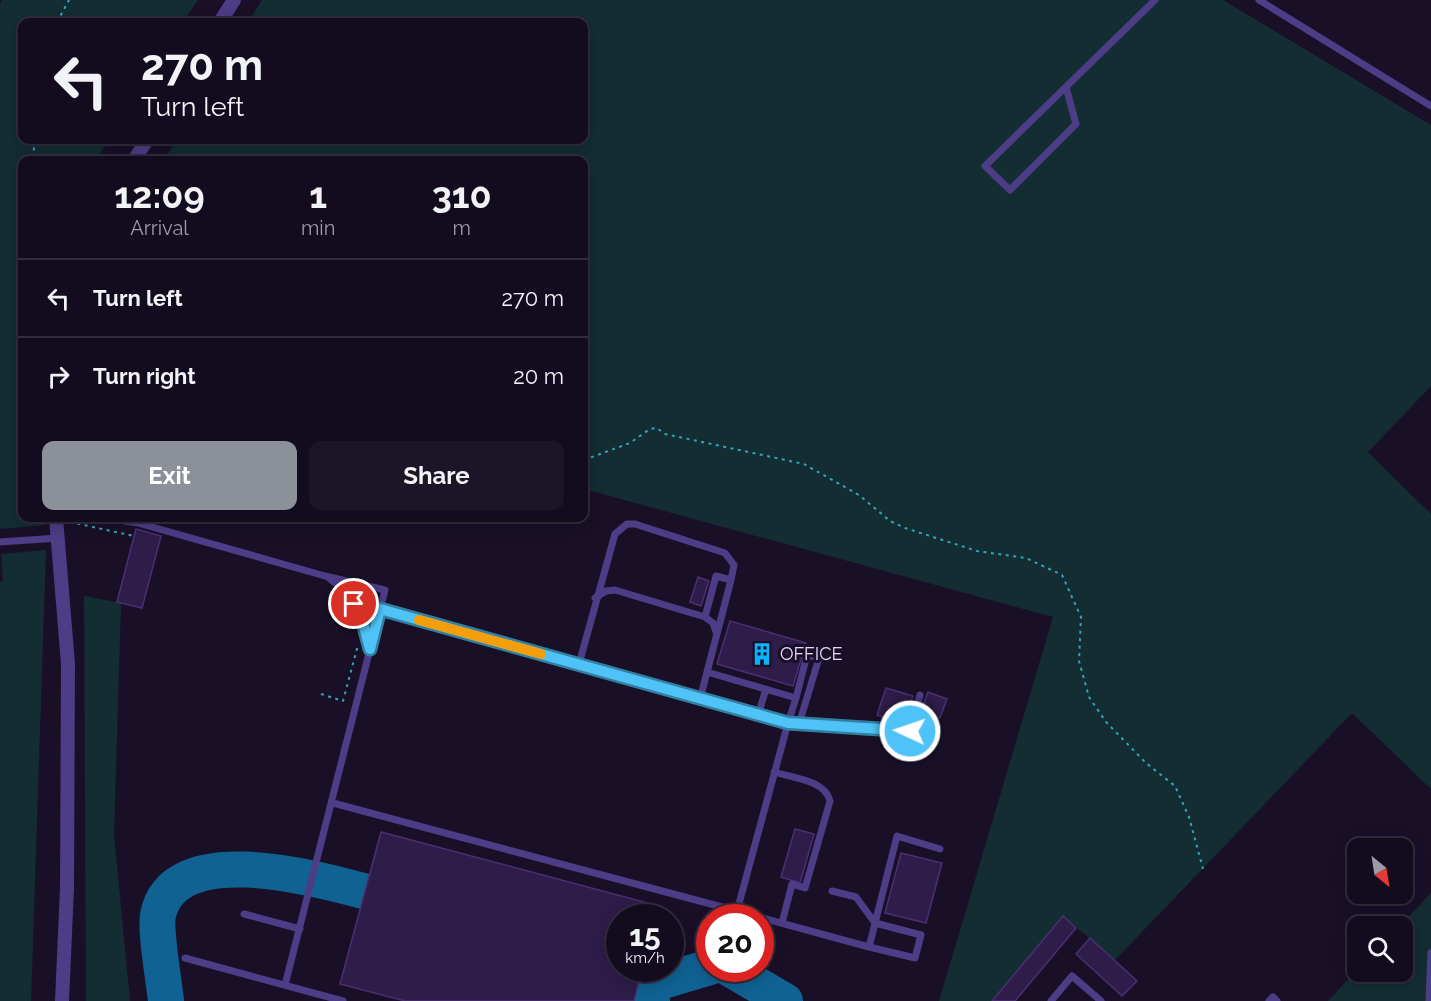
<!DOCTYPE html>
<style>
:root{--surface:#130c1e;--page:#1c1527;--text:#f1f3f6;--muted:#9d9ba4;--line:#322c3c;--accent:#8c9099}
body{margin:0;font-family:Raleway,sans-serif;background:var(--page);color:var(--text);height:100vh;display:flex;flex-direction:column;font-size:22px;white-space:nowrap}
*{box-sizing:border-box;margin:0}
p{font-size:20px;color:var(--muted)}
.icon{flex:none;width:33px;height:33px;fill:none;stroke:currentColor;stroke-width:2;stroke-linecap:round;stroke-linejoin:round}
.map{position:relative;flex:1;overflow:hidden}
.drawer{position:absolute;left:18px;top:156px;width:570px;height:366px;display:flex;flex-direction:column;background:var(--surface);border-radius:12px;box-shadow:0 3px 15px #0003,0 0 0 2px var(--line)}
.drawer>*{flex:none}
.banner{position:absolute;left:18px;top:18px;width:570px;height:126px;border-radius:12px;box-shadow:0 3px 15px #0003,0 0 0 2px var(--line);background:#130c1e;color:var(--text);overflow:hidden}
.needle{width:39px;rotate:150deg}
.controls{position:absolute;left:1347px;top:838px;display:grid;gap:12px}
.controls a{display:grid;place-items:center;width:66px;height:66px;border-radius:12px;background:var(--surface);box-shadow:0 3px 15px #0003,0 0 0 2px var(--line);font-size:30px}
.speed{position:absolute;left:606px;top:904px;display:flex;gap:12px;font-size:30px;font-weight:700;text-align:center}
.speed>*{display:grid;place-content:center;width:78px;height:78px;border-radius:50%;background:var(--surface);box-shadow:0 3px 15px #0003,0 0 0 2px var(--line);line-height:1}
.speed small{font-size:15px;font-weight:400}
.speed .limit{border:9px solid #d22;background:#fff;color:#111}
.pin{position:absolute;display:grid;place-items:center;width:51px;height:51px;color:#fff;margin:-26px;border:3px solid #fff;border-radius:50%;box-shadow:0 2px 6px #0007}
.me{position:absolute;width:66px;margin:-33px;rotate:273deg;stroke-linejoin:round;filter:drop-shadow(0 0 4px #0008)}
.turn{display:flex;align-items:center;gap:21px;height:126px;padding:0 24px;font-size:27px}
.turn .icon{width:78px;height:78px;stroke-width:2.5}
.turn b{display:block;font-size:42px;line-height:51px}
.eta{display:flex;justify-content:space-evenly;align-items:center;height:102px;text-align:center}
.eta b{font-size:36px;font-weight:700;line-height:42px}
.action{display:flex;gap:12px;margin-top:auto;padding:12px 24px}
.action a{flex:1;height:69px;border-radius:12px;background:var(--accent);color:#fff;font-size:24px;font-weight:700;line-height:69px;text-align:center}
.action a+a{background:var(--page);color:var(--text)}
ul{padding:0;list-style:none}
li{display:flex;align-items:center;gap:18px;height:78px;padding:0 24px;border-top:2px solid var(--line)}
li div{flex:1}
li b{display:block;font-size:22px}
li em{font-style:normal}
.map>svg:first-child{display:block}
.green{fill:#132d32}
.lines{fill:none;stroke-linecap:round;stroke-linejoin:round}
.taxiway{stroke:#106292;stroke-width:36}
.building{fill:#2e1c49;stroke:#4a2f74;stroke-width:1.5}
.path{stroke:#32a6b9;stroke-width:2;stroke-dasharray:3 4.5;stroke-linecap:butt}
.service{stroke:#4d3c86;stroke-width:7}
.minor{stroke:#4d3c86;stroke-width:14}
.route-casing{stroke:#337fa1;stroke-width:15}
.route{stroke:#4fc3f7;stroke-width:10}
.slow{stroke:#f59e0b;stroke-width:10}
.labels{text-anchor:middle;stroke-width:6;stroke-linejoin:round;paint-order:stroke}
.poi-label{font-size:18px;fill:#e4d8fe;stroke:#191028;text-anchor:start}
</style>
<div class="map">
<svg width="1431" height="1001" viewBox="0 0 1431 1001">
<rect width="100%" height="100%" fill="#191028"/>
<!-- green -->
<path class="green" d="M 2,0 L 198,0 L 183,22 L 22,22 L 22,140 L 109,140 L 96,160 L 22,160 L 22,518 L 45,518 L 46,525 L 0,529 L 0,4 Z
M 262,0 L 1223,0 L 1431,125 L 1431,386 L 1368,452 L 1431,514 L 1431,789 L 1352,713 L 1115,960 L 1063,916 L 992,1001 L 939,1001 L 1053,617 L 584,489 L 584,160 L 164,160 L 177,140 L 584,140 L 584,22 L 248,22 Z
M 46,550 L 31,1001 L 0,1001 L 0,581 L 3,581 L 1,554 Z
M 84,596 L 121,603 L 114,835 L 130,1001 L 86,1001 Z
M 1431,893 L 1431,1001 L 1328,1001 L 1357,970 L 1402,972 L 1402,927 L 1399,927 Z"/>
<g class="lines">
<!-- taxiway -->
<path class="taxiway" d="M 730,969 L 785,1001
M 166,1001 C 164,982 155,930 158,915 C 173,839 315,878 363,891
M 652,1001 L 633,990 L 710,967"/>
</g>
<!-- building -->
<path class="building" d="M 136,529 L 161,536 L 142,608 L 117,602 Z
M 698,577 L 709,581 L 701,606 L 690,602 Z
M 730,621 L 806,643 L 793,686 L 717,664 Z
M 886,688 L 913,696 L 906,716 L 894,712 L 891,720 L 877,715 Z
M 928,692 L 947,699 L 940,718 L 921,711 Z
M 795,829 L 814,834 L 800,883 L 781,877 Z
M 381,832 L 659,906 L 656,918 L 620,918 L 620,969 L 642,969 L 634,1001 L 405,1001 L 340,984 Z
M 901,853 L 942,863 L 926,923 L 885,913 Z
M 1063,916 L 1076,928 L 1015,1001 L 992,1001 Z
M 1090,938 L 1137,981 L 1122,996 L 1076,954 Z"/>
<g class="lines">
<!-- path -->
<path class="path" d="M 57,22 L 69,0
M 22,83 L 19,104 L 22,116
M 33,140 L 35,160
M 584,460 L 630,443 L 650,429 L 657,428 L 665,434 L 804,464 L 859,495 L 890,521 L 905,528 L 977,551 L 1026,558 L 1062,575 L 1081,617 L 1079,661 L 1089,697 L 1106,722 L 1146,763 L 1175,786 L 1189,817 L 1203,869
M 70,522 L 134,536
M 321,694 L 343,701 L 358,645"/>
<!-- service -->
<path class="service" d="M 1259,0 L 1431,106
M 1066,87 L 1076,124 L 1010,190 L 985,166 L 1155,0
M 107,518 L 138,523 L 325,576 L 385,590 L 285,985
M 0,542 L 58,538
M 330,579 C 357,599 361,616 370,647
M 595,598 L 606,591 L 615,590 L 705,617 L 713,623 L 716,632
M 579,664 L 615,534 L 627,524 L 635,524 L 725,553 L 734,565 L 731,580
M 707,672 L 796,698 L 807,655 L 819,658 L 799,724
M 796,698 L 788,723 L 910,731 L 920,695
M 700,699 L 731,580 L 716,576 L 705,617
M 758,715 L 766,689
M 774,772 C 793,778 825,780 830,801 L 805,888 L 792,884 L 782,923
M 333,803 L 737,911 L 788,723 L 380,609
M 832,891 L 856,897 L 875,923 L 921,935 L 915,958 L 869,947 L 897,836 L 940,849
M 244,914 L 300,929
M 734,918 L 737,911 L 869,947
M 185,958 L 343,1001
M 1051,1001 L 1072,976 L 1101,1001
M 1269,1001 L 1273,997 L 1277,1001
M 1429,1001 L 1431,953"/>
<!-- minor -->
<path class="minor" d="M 220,22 L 234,0
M 134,160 L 147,140
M 56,518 L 68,664 L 67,888 L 62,1001"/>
</g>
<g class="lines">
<!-- route casing -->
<g class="route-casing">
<path id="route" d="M 354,604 L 361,615 L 370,649 L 380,609 L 788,723 L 910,731"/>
</g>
<!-- route -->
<use href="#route" class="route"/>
<!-- slow -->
<path class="slow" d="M 419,620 L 541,654"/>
</g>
<!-- icons -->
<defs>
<g id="building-bare" transform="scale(1.8)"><path d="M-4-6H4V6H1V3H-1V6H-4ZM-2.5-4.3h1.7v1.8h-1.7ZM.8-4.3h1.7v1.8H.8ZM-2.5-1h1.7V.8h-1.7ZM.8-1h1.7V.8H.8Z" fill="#07b3fc" stroke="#191028" stroke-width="2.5" paint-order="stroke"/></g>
</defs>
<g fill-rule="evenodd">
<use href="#building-bare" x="762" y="654"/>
</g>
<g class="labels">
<!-- poi labels -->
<g class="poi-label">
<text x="780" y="660">OFFICE</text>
</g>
</g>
</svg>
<div class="controls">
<a><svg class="needle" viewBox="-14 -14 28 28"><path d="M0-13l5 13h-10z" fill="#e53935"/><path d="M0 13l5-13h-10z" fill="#9d9ba4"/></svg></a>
<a><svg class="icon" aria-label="search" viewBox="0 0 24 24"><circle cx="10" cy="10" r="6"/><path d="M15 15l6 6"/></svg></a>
</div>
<div class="speed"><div>15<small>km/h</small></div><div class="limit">20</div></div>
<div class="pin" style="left:354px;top:604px;background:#d93025"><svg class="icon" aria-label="arrive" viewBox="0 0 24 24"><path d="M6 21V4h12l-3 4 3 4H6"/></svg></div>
<svg class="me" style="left:910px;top:731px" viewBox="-20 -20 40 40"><circle r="17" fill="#4fc3f7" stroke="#fff" stroke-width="3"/><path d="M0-11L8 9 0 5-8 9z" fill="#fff"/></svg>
<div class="banner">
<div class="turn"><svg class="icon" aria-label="left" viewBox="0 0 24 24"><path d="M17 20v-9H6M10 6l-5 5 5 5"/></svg><div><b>270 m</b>Turn left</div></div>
</div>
<section class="drawer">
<div class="eta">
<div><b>12:09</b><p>Arrival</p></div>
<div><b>1</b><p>min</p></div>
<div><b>310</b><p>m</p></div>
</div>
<ul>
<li><svg class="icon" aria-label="left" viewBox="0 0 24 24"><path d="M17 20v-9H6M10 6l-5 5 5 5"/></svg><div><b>Turn left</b></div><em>270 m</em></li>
<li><svg class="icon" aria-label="right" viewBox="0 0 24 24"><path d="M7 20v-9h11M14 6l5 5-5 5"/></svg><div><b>Turn right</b></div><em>20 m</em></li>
</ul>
<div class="action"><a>Exit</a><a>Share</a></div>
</section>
</div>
